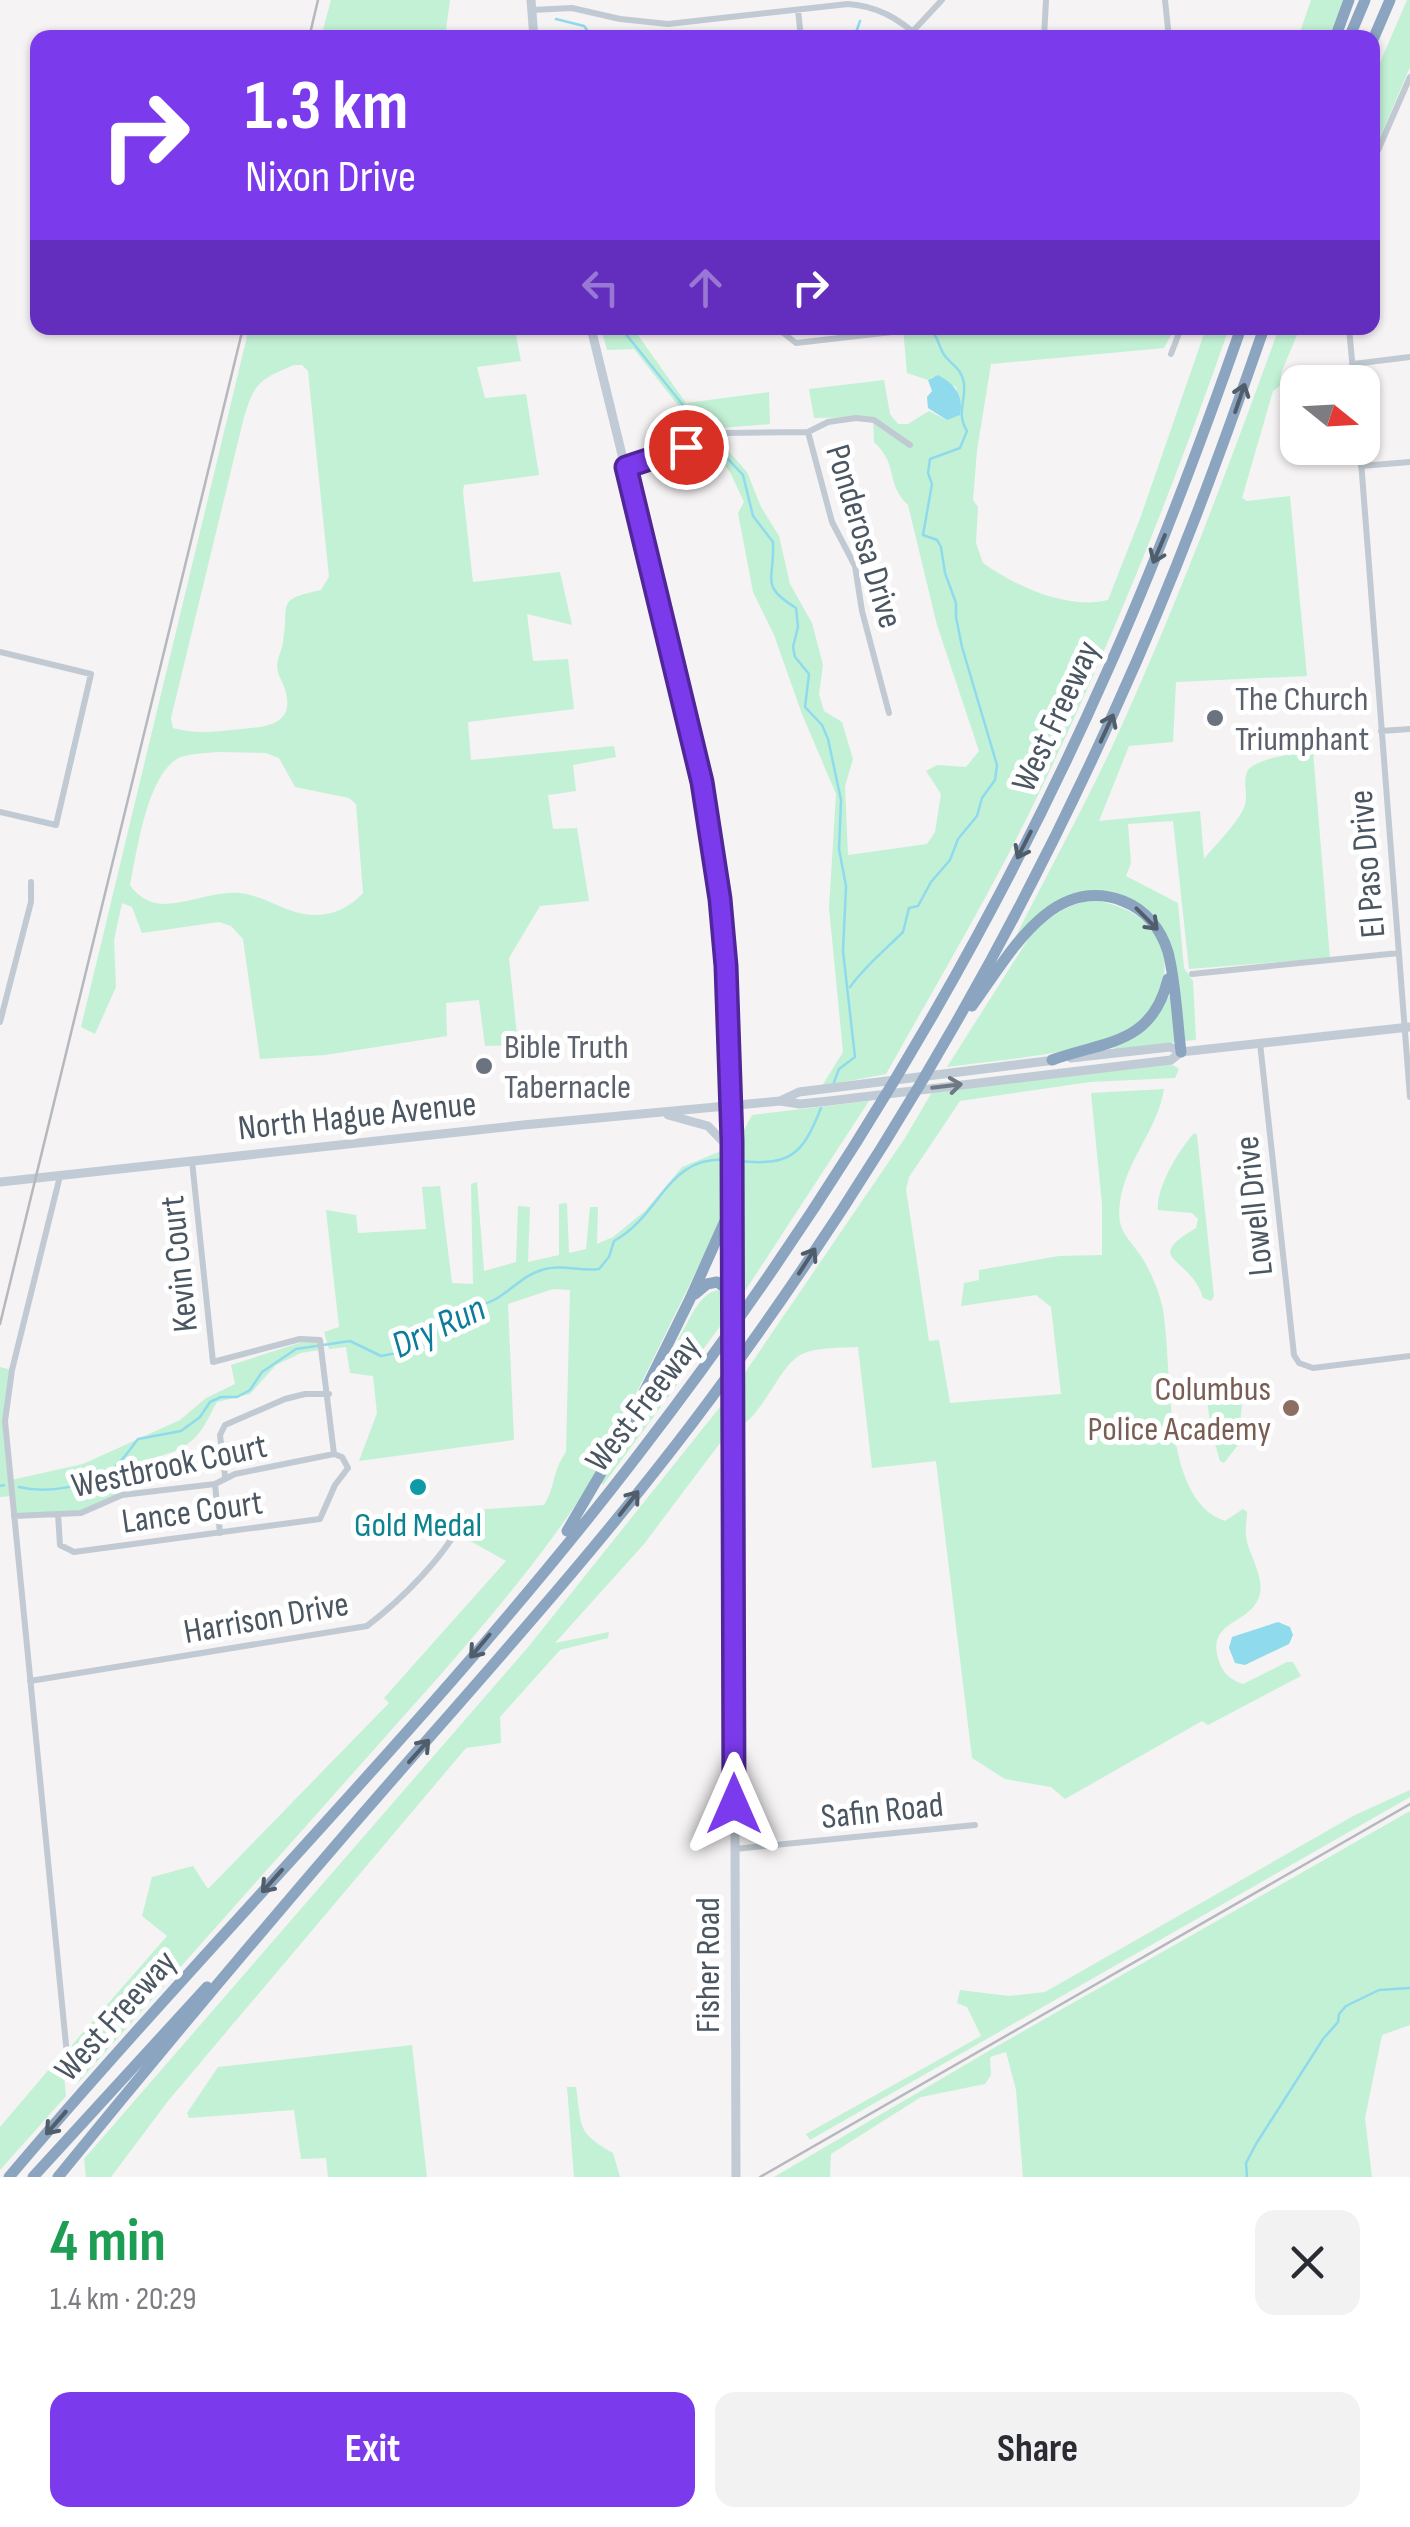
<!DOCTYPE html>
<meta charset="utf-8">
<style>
:root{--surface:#fff;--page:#f2f2f3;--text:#2b2b33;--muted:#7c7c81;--accent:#7c3aed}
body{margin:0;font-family:"Sofia Sans Condensed",sans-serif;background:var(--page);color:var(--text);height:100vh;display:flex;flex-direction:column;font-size:38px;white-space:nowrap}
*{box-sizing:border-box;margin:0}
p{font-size:32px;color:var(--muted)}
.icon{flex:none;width:55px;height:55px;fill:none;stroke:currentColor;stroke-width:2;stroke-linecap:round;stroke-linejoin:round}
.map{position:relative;height:2177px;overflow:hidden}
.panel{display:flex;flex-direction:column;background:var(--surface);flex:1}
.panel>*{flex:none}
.top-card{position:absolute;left:30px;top:30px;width:1350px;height:305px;border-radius:20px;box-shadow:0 2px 8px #0004;background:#7c3aed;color:#fff;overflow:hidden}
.needle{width:65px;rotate:108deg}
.tools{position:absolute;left:1280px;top:365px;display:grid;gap:20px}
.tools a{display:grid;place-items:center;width:100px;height:100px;border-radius:20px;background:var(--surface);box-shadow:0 2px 8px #0004;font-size:50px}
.pin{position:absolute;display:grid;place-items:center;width:85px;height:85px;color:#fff;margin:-42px;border:5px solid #fff;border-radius:50%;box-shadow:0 2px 10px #0007}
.me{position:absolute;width:110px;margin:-55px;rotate:0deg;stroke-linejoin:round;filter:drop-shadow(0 0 8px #0008)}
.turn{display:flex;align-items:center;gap:35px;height:210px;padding:0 50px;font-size:45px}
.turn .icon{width:130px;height:130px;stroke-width:2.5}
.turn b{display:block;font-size:70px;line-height:85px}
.lanes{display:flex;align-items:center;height:95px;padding:0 50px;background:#0003;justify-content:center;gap:50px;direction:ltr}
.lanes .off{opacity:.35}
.round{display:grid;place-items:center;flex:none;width:105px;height:105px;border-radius:20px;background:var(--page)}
.overview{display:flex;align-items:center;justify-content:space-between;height:170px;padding:0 50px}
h1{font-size:60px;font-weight:700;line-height:75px;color:#1e9e55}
.cta{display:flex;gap:20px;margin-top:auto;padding:20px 50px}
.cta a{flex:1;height:115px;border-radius:20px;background:var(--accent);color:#fff;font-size:40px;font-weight:700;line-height:115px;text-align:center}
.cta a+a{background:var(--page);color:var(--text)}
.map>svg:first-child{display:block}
.green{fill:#c3f1d5;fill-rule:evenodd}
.water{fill:#90daee}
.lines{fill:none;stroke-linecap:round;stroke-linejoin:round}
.stream{stroke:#90daee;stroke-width:2.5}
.street{stroke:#c1cad2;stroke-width:6}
.secondary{stroke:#c1cbd6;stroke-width:9}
.highway{stroke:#8ba5c1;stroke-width:11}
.rail{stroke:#b5b8bd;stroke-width:2.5}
.oneway{stroke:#505e6b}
.oneway2{stroke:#6e7984}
.route-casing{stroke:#51269a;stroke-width:25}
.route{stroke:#7c3aed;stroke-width:18}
.worship-dot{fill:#6b7280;stroke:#fff;stroke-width:4}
.education-dot{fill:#8d6e63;stroke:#fff;stroke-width:4}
.culture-dot{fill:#0f9aa8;stroke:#fff;stroke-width:4}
.labels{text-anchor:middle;stroke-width:10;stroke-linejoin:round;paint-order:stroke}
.street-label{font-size:35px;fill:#4a5661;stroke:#fff}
.worship-label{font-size:35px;fill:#5b616d;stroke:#fff;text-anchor:start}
.education-label{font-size:35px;fill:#785e54;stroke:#fff;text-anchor:end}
.culture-label{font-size:35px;fill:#0d838f;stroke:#fff}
.water-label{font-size:38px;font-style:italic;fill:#0c7c9b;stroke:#fff}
</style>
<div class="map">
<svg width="1410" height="2177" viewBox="0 0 1410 2177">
<rect width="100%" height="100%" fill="#f5f3f3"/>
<!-- green -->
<path class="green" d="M 331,0 L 450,0 L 445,37 L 321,37 Z
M 1311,0 L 1344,0 L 1329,37 L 1298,38 Z
M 1407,0 L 1410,0 L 1410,67 L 1373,154 L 1373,79 Z
M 249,328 L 556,328 L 556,330 L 516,335 L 521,361 L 477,367 L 485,398 L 526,394 L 539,475 L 464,485 L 463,492 L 473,582 L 560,572 L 572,625 L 527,614 L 533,661 L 568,659 L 574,709 L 468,722 L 471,760 L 614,746 L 616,757 L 573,765 L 576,791 L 548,795 L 553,829 L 577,828 L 589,901 L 540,906 L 509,958 L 518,1045 L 485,1046 L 479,1000 L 446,1003 L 447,1036 L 325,1055 L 260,1059 L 243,939 L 231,926 L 219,922 L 142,933 L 132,907 L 122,903 L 114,940 L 116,987 L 95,1034 L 81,1027 ZM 294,365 L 302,365 L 308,371 L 329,577 L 321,590 C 274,600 290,603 283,642 C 282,652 275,661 278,672 C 280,679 285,686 286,693 C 294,725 265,727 242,729 C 218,731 196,735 173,728 L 171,718 L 243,421 C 254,383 258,380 294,365 ZM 220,752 L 266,753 L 279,758 L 295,787 L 349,798 L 356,804 L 363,893 C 350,907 335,915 314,915 C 290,916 264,895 239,893 C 199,890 157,924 130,885 C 137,852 147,771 181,757 C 192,753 207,753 220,752 Z
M 601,328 L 633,328 L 686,403 L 769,392 L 770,424 L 709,429 L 747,472 L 761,507 L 779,536 L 790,584 L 812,623 L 823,665 L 819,694 L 824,711 L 842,722 L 853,759 L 845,786 L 848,855 L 927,844 L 935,832 L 941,794 L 926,771 L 937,765 L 966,767 L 979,751 L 937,625 L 908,505 C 885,483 899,465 874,442 L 873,417 L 814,418 L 809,389 L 884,380 L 890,414 L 898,424 L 908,424 L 929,411 L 947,420 L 959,401 L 956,387 L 932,377 L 928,380 L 907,373 L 903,328 L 1175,328 L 1164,348 L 991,364 L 977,450 L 973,500 L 978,507 L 976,543 L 983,563 C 1017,587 1067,610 1108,600 L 1141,516 L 1205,331 L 1190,328 L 1229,328 C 1174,486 1112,642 1039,793 C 993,889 938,981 886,1074 L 822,1086 L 843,1052 L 829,908 L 836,794 L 802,714 L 774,635 L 753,592 L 738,513 L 744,502 L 730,472 L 634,349 L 607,350 Z
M 1279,328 L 1300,328 L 1281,373 L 1280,386 L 1273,391 L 1242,498 L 1247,501 L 1290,496 L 1307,676 L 1176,682 L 1173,742 L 1129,746 L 1099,821 L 1200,811 L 1204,859 C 1216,844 1233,828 1243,810 C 1250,798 1242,784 1247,772 C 1253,758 1299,753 1313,751 L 1330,958 L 1189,969 L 1173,821 L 1128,824 L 1131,863 L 1126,876 L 1178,903 L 1184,968 L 1193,981 L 1196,1040 L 1184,1041 L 1174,957 L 1151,914 L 1082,892 L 1015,938 C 1047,874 1082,811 1112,747 C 1175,610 1228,469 1279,328 Z
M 1095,900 C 1126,907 1154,918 1163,953 C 1170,981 1154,1019 1128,1032 C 1080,1055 1001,1059 947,1067 L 1032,933 C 1051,916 1069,903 1095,900 Z
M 1169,996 L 1172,996 L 1177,1042 L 1115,1049 L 1114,1046 L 1149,1026 Z
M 1171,1064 L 1179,1069 L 1175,1078 L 1090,1082 L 960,1101 L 909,1177 L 906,1189 L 929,1341 L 939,1340 L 950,1403 L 1061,1394 L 1051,1307 L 1036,1295 L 961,1306 L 964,1283 L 979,1280 L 979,1270 L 1059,1256 L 1102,1255 L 1102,1204 L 1091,1093 L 1164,1089 C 1158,1129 1125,1162 1120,1202 C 1116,1230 1127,1236 1141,1256 C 1150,1270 1158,1289 1162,1305 C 1174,1362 1159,1499 1225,1521 L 1243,1509 L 1247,1512 C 1247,1520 1245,1528 1246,1536 C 1248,1554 1266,1578 1259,1597 C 1249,1626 1203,1620 1220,1664 C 1225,1676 1232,1680 1243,1684 L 1287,1662 L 1293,1662 L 1301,1676 L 1208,1725 L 1202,1721 L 1065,1799 L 1051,1787 L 1005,1779 L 972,1758 L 936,1461 L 872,1468 L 858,1347 C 841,1348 817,1347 802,1354 C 781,1364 767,1406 745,1423 L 744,1374 L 905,1138 L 932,1092 Z
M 869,1101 L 867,1104 L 743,1294 L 743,1132 L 752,1115 Z
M 1194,1133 L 1197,1135 L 1214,1296 L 1211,1301 L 1203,1298 C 1191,1256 1140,1261 1196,1228 L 1198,1219 L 1192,1213 L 1158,1210 C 1156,1187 1179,1150 1194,1133 Z
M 721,1151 L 721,1215 L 711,1241 L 599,1469 C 535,1572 450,1664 370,1754 C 272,1864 174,1974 77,2084 L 72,2045 L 167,1936 L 142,1916 L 152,1877 L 193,1866 L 208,1889 L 389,1703 L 384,1698 L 506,1561 L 463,1537 L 474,1510 L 544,1505 C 556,1486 552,1471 566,1452 L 570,1290 L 553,1289 L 508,1304 L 514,1440 L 359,1461 L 377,1413 L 373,1376 L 350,1373 L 346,1347 L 329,1349 L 324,1332 L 339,1327 L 326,1210 L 356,1215 L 358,1233 L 426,1229 L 422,1187 L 440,1186 L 452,1283 L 473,1284 L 471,1184 L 477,1182 L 484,1271 L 516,1262 L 518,1206 L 530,1207 L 528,1262 L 559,1255 L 559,1204 L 567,1203 L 569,1253 L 586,1249 L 590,1207 L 598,1207 L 597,1244 L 613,1237 L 645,1211 L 682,1167 Z
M 719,1290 L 725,1294 L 724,1321 L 603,1485 L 601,1483 L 687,1323 C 695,1309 703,1292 719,1290 Z
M 318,1341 L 320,1350 L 301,1353 L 276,1365 L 250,1394 L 217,1402 C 209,1416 203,1432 190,1442 C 170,1459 138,1456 117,1475 L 122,1495 L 86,1511 L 14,1516 L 11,1496 L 0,1497 L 0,1367 L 12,1370 L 5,1404 L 11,1480 L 83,1464 L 180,1420 L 206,1398 L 235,1384 L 231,1365 L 302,1342 Z
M 1244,1382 L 1238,1445 L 1224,1463 L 1220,1461 L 1211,1430 L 1206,1393 L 1209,1388 Z
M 724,1402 L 723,1439 L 644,1544 L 555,1643 L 609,1632 L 608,1638 L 560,1650 L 500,1717 L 501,1743 L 466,1748 L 168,2101 L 111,2177 L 86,2177 L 84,2159 L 529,1646 Z
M 1410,1790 L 1410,1797 L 810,2140 L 806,2134 L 981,2036 L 967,2007 L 957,2003 L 960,1990 L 1009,1996 L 1045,1992 L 1355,1815 Z
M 1410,1811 L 1410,2025 L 1382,2035 L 1365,2118 L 1372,2177 L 1023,2177 L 1016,2090 L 1006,2052 L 990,2057 L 991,2075 L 985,2084 L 921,2097 L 831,2154 L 830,2177 L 774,2177 L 999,2045 Z
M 412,2045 L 427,2177 L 328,2177 L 326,2158 L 301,2159 L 294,2110 L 189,2118 L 187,2113 L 218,2067 Z
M 62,2054 L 66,2096 L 0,2170 L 0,2127 Z
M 567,2087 L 576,2087 C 582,2127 576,2132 613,2153 L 620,2177 L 574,2177 Z"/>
<!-- water -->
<path class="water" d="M 938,375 C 955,384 964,396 960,415 L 947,420 L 928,408 L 927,397 L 932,391 L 928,380 Z
M 1278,1622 L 1290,1627 L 1293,1635 L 1289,1644 L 1245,1665 L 1235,1663 L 1229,1648 L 1232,1637 Z"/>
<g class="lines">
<!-- stream -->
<path class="stream" d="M 556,19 L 584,26 L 593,38
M 854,38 L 860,21
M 621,328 L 707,435
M 712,442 L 743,475 L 753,516 L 773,542 C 775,581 759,585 796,608 L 798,627 L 793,647 L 795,657 L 809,674 L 805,707 L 822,725 L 828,739 L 841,800 L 839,849 L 846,886 L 843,951 L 855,1057 L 839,1069 L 834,1082
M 850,987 C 865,966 885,950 903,932 L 909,908 L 918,906 L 931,882 L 950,860 L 958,839 L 977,816 L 982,798 L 995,780 L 997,765 L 962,647 L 956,617 L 956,603 L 945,573 L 941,547 L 937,540 L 923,535 L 932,484 L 928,473 L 930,459 L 960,448 L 967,431 C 956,413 966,402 964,383 C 961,368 953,366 945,356 C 938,347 939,336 929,328
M 738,1161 C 790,1166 802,1156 821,1108
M 0,1486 L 4,1485
M 19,1487 C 47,1494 88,1487 112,1469 C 122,1462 130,1449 138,1439 L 181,1431 L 200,1417 L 210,1402 L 221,1397 L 237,1397 L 250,1390 L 262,1372 L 296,1349 L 350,1341 L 381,1356 L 397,1353 C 415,1322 470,1315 499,1297 C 515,1287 525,1274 545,1269 C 564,1264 581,1272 599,1269 L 609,1257 L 614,1241 C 663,1214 666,1154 730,1160
M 1247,2177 L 1246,2163 L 1256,2144 L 1323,2039 L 1338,2022 L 1339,2014 L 1346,2006 L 1379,1990 L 1410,1988"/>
<!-- street -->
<path class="street" d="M 1165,0 L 1169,38
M 532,10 L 572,8 L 620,19 L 668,24 L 848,4 C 877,6 898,18 920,38
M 798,10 L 801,38
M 913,31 L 942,0
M 1044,38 L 1046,0
M 1372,164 L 1410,77
M 777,328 L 796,343 L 901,331
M 1349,328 L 1354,382
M 1171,354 L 1181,328
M 1353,364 L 1410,357
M 808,432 L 832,522 L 855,566 L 862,611 L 889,713
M 1360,448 L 1410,1097
M 1361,466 L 1410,462
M 626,467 L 723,433 L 808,432 L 828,422 L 856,418 L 874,420 L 910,445
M 0,652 L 91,674 L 56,825 L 0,812
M 1381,731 L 1410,729
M 1192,974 L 1399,953
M 0,1022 L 31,902 L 31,882
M 1260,1043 L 1294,1355 L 1299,1363 L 1313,1368 L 1410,1356
M 192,1161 L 213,1362 L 300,1339 L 320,1340 L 334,1454
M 60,1176 L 12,1370 L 5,1421 L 67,2055
M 225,1476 L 220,1435 L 225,1425 L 285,1399 L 305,1394 L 329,1394
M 215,1484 L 220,1533
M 58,1514 L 60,1545 L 74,1552 L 320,1519 L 335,1485 L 348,1468 L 342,1457 L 334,1454
M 14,1516 L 81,1513 L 122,1495 L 215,1484 L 235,1474 L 334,1454
M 30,1681 L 367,1626 C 401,1600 446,1556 464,1517
M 735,1849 L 975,1825"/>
<!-- secondary -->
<path class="secondary" d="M 531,0 L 534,38
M 591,328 L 702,782 L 719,899 L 725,966 L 733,1169 L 736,2177
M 1071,1058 L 1170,1047 L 1181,1052 L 1410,1027
M 780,1101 L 799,1092 L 1055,1060
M 668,1115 L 708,1126 L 732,1151
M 0,1182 L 523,1125 L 780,1101 L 800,1104 L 829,1101 L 1171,1060 L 1181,1052"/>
<!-- highway -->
<path class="highway" d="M 1335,38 L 1349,0
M 1349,38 L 1365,0
M 1372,42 L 1390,0
M 972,1006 C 1008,957 1051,873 1123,901 C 1146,910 1161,929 1168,952 C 1176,983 1177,1019 1181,1052
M 1052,1060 C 1105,1041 1152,1045 1168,979
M 695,1294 L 707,1284 L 717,1282 L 733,1293
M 567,1531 L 621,1439 L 690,1299 L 732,1205
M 9,2177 C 215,1934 444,1708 638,1455 C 823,1215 983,952 1106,674 C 1157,561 1200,445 1241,328
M 33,2177 L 207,1987
M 58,2177 C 155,2058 253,1941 353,1825 C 475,1684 601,1547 712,1397 C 871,1182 1009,947 1118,703 C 1174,580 1220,455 1264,328"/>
<!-- rail -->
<path class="rail" d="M 309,38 L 318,0
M 0,1324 L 243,328
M 760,2177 L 1410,1804"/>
</g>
<!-- one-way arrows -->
<defs><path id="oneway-shaft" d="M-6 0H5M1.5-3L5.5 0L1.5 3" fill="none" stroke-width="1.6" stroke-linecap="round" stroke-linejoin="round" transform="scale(2.5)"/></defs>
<g class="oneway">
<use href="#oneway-shaft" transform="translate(1240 398) rotate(-71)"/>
<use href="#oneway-shaft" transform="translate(1159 549) rotate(113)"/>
<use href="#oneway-shaft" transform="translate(1107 728) rotate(-65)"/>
<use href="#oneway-shaft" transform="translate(1024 845) rotate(117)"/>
<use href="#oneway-shaft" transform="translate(1147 919) rotate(45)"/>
<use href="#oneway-shaft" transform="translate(807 1261) rotate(-57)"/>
<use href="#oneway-shaft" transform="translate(629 1503) rotate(-52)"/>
<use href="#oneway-shaft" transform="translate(480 1646) rotate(130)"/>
<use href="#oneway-shaft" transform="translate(419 1751) rotate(-48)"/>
<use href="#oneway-shaft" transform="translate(272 1881) rotate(132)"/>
<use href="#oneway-shaft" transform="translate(56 2123) rotate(131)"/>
</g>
<use class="oneway2" href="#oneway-shaft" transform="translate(947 1086) rotate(-7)"/>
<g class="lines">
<!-- route casing -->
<g class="route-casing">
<path id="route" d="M 686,447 L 626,467 L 702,782 L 720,899 L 726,966 L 732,1141 L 734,1804"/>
</g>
<!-- route -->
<use href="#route" class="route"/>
</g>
<!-- markers -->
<g class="worship-dot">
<circle cx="1215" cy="718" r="10"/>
<circle cx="484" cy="1066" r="10"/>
</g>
<circle class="education-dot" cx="1291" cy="1408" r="10"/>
<circle class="culture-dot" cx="418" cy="1487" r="10"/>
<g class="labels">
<!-- street labels -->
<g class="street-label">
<text transform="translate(865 536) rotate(73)" y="12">Ponderosa Drive</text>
<text transform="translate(1055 716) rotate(-65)" y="12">West Freeway</text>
<text transform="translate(1366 864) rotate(-95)" y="12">El Paso Drive</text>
<text transform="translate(357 1115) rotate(-6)" y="12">North Hague Avenue</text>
<text transform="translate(1253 1206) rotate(-96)" y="12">Lowell Drive</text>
<text transform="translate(178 1264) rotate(-96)" y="12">Kevin Court</text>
<text transform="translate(642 1403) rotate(-52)" y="12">West Freeway</text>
<text transform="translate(169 1465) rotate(-12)" y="12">Westbrook Court</text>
<text transform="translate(192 1511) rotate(-8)" y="12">Lance Court</text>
<text transform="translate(266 1617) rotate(-10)" y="12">Harrison Drive</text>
<text transform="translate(882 1810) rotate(-6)" y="12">Safin Road</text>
<text transform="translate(707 1965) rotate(-90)" y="12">Fisher Road</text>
<text transform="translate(115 2015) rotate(-48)" y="12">West Freeway</text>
</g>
<!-- worship labels -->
<g class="worship-label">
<text x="1235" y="710">The Church<tspan x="1235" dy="40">Triumphant</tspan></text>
<text x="504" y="1058">Bible Truth<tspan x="504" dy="40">Tabernacle</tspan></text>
</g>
<!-- education labels -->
<g class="education-label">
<text x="1271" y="1400">Columbus<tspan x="1271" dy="40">Police Academy</tspan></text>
</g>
<!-- culture labels -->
<g class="culture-label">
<text x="418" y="1536">Gold Medal</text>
</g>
<!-- water labels -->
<g class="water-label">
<text transform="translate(438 1326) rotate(-25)" y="13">Dry Run</text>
</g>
</g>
</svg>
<div class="tools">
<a><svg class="needle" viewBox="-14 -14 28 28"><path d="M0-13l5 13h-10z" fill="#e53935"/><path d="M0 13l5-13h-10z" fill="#7c7c81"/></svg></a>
</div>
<div class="pin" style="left:686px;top:447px;background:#d93025"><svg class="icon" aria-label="arrive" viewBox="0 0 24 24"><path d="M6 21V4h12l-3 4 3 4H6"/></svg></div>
<svg class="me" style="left:734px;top:1804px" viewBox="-20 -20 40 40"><path d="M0-17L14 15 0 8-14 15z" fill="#7c3aed" stroke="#fff" stroke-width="4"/></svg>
<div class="top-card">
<div class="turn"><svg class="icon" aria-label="right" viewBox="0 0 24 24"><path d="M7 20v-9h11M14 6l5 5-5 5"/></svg><div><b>1.3 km</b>Nixon Drive</div></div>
<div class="lanes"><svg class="icon off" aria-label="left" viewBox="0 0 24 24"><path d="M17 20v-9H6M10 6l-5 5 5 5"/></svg><svg class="icon off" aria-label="ahead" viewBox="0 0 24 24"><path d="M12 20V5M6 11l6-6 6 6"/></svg><svg class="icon" aria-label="right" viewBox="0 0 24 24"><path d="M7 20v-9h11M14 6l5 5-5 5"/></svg></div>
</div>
</div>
<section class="panel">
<div class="overview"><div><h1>4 min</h1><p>1.4 km · 20:29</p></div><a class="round"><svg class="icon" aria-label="close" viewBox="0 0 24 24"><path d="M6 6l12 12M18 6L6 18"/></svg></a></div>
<div class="cta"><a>Exit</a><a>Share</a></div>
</section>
